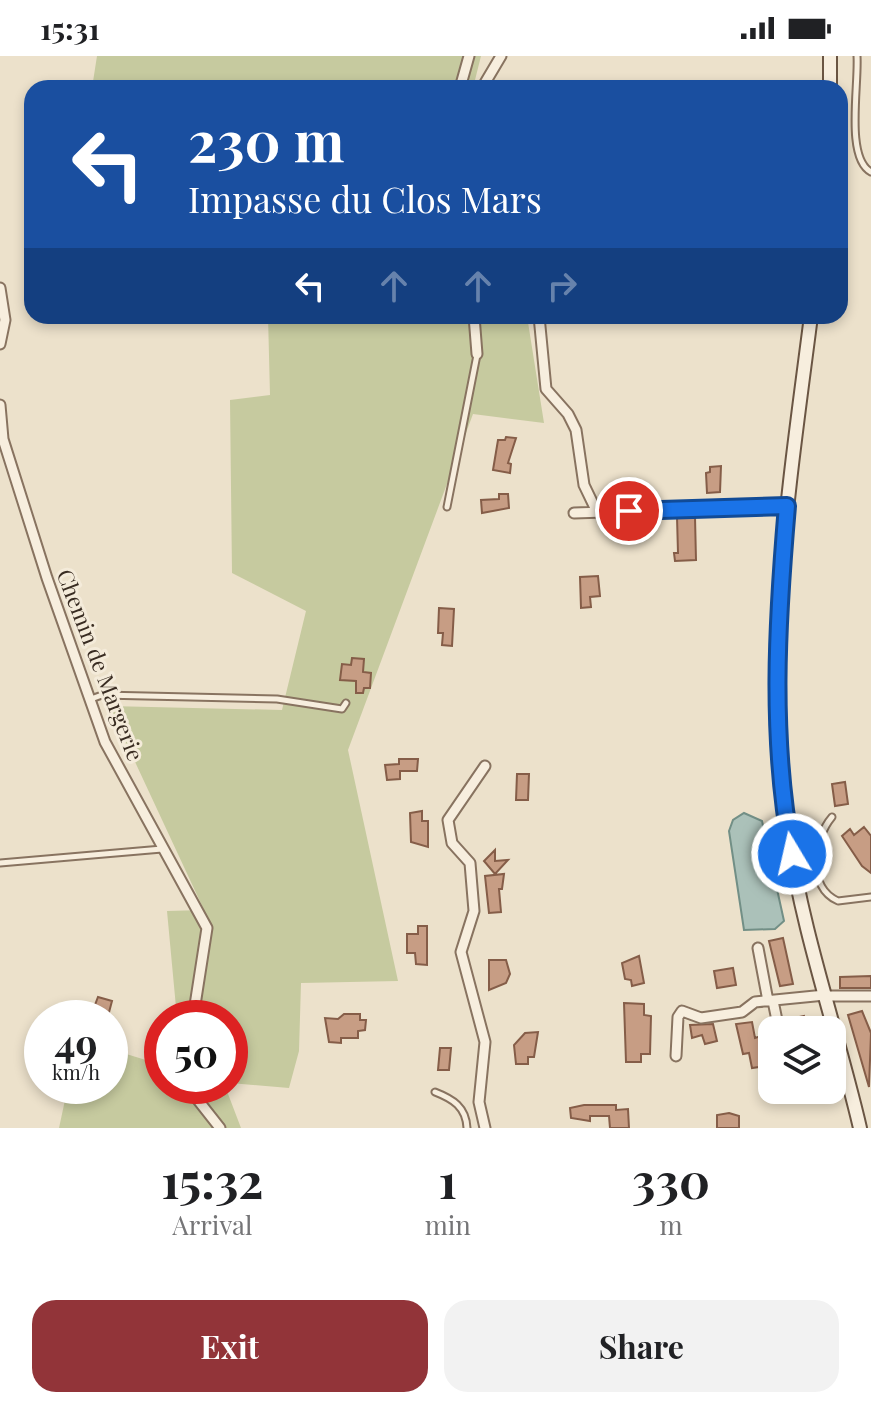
<!DOCTYPE html>
<style>
:root{--surface:#fff;--page:#f2f2f2;--text:#202124;--muted:#757577;--accent:#923439}
body{margin:0;font-family:"Playfair Display",serif;background:var(--page);color:var(--text);height:100vh;display:flex;flex-direction:column;font-size:30px;white-space:nowrap}
*{box-sizing:border-box;margin:0}
p{font-size:26px;color:var(--muted)}
.icon{flex:none;width:44px;height:44px;fill:none;stroke:currentColor;stroke-width:2;stroke-linecap:round;stroke-linejoin:round}
.map{position:relative;height:1072px;overflow:hidden}
.panel{display:flex;flex-direction:column;background:var(--surface);flex:1}
.panel>*{flex:none}
.top-card{position:absolute;left:24px;top:24px;width:824px;height:244px;border-radius:24px;box-shadow:0 4px 12px #0003;background:#1a4fa0;color:#fff;overflow:hidden}
.buttons{position:absolute;left:758px;top:960px;display:grid;gap:16px}
.buttons a{display:grid;place-items:center;width:88px;height:88px;border-radius:16px;background:var(--surface);box-shadow:0 4px 12px #0003;font-size:40px}
.speed{position:absolute;left:24px;top:944px;display:flex;gap:16px;font-size:40px;font-weight:700;text-align:center}
.speed>*{display:grid;place-content:center;width:104px;height:104px;border-radius:50%;background:var(--surface);box-shadow:0 4px 12px #0003;line-height:1}
.speed small{font-size:20px;font-weight:400}
.speed .limit{border:12px solid #d22;background:#fff;color:#111}
.pin{position:absolute;display:grid;place-items:center;width:68px;height:68px;color:#fff;margin:-34px;border:4px solid #fff;border-radius:50%;box-shadow:0 2px 8px #0007}
.me{position:absolute;width:88px;margin:-44px;rotate:351deg;stroke-linejoin:round;filter:drop-shadow(0 0 6px #0008)}
.turn{display:flex;align-items:center;gap:28px;height:168px;padding:0 32px;font-size:36px}
.turn .icon{width:104px;height:104px;stroke-width:2.5}
.turn b{display:block;font-size:56px;line-height:68px}
.lanes{display:flex;align-items:center;height:76px;padding:0 32px;background:#0003;justify-content:center;gap:40px;direction:ltr}
.lanes .off{opacity:.35}
.eta{display:flex;justify-content:space-evenly;align-items:center;height:136px;text-align:center}
.eta b{font-size:48px;font-weight:700;line-height:56px}
.action{display:flex;gap:16px;margin-top:auto;padding:16px 32px}
.action a{flex:1;height:92px;border-radius:24px;background:var(--accent);color:#fff;font-size:32px;font-weight:700;line-height:92px;text-align:center}
.action a+a{background:var(--page);color:var(--text)}
.status{display:flex;justify-content:space-between;align-items:center;height:56px;padding:0 40px;background:var(--surface);direction:ltr}
.status svg{height:22px;fill:currentColor}
.map>svg:first-child{display:block}
.green{fill:#c6ca9f}
.water{fill:#abc1b9;stroke:#728f86;stroke-width:2}
.building{fill:#c79d84;stroke:#855d48;stroke-width:2}
.lines{fill:none;stroke-linecap:round;stroke-linejoin:round}
.lane-casing{stroke:#887360;stroke-width:9}
.street-casing{stroke:#887360;stroke-width:13}
.secondary-casing{stroke:#6a5543;stroke-width:16}
.lane{stroke:#f7eede;stroke-width:5}
.street{stroke:#f7eede;stroke-width:9}
.secondary{stroke:#f7eede;stroke-width:12}
.route-casing{stroke:#114b97;stroke-width:20}
.route{stroke:#1a73e8;stroke-width:14}
.labels{text-anchor:middle;stroke-width:6;stroke-linejoin:round;paint-order:stroke}
.street-label{font-size:22px;fill:#392c22;stroke:#f4ebda}
</style>
<div class="status"><b>15:31</b><svg viewBox="0 0 49 12"><path d="M0 12V9h3v3zM5 12V6h3v6zM10 12V3h3v9zM15 12V0h3v12zM26 1h20v11H26zM47 4h2v5h-2z"/></svg></div>
<div class="map">
<svg width="871" height="1072" viewBox="0 0 871 1072">
<rect width="100%" height="100%" fill="#ece1cb"/>
<!-- green -->
<path class="green" d="M 97,0 L 481,0 L 473,32 L 92,32 Z
M 268,260 L 527,260 L 544,367 L 473,358 L 348,694 L 398,925 L 301,927 L 299,995 L 289,1032 L 230,1027 L 230,962 L 177,962 L 167,855 L 204,854 L 109,650 L 282,654 L 306,555 L 232,517 L 230,344 L 270,339 Z
M 110,993 L 162,1009 L 162,1030 L 225,1030 L 241,1072 L 59,1072 L 68,1030 L 110,1030 Z"/>
<!-- water -->
<path class="water" d="M 744,757 L 762,765 L 784,865 L 775,873 L 744,874 L 729,775 L 733,764 Z"/>
<!-- building -->
<path class="building" d="M 506,381 L 516,382 L 508,407 L 511,408 L 510,417 L 493,414 L 498,384 L 505,384 Z
M 721,410 L 720,436 L 707,437 L 706,417 L 710,416 L 710,411 Z
M 499,438 L 508,438 L 509,452 L 482,457 L 481,444 L 499,443 Z
M 677,461 L 695,461 L 696,504 L 675,505 L 674,497 L 678,497 Z
M 598,520 L 600,540 L 590,541 L 591,551 L 581,552 L 580,521 Z
M 439,552 L 454,553 L 452,590 L 442,589 L 443,577 L 438,577 Z
M 352,602 L 364,603 L 363,616 L 371,617 L 370,632 L 364,632 L 363,637 L 356,637 L 356,625 L 340,624 L 342,608 L 351,609 Z
M 399,703 L 418,703 L 417,715 L 400,715 L 400,723 L 387,724 L 385,709 L 399,708 Z
M 517,718 L 529,718 L 528,744 L 516,744 Z
M 845,726 L 848,748 L 835,750 L 832,728 Z
M 422,755 L 422,765 L 428,765 L 428,791 L 411,786 L 410,757 Z
M 864,771 L 871,780 L 871,817 L 862,810 L 842,780 L 850,773 L 854,779 Z
M 495,794 L 495,805 L 508,804 L 495,818 L 484,805 Z
M 504,818 L 502,833 L 499,833 L 501,856 L 489,857 L 485,820 Z
M 418,870 L 427,870 L 427,909 L 416,908 L 415,897 L 407,897 L 407,878 L 418,878 Z
M 783,882 L 793,928 L 780,930 L 769,885 Z
M 639,900 L 644,927 L 632,930 L 631,924 L 625,923 L 622,907 Z
M 489,904 L 506,904 L 510,918 L 506,927 L 489,934 Z
M 733,912 L 736,929 L 717,932 L 714,915 Z
M 871,920 L 871,932 L 840,932 L 840,921 Z
M 98,941 L 112,945 L 108,960 L 90,962 Z
M 624,947 L 644,948 L 644,959 L 651,960 L 650,998 L 641,998 L 641,1006 L 626,1006 Z
M 862,955 L 871,977 L 869,1031 L 848,959 Z
M 344,958 L 360,958 L 360,964 L 366,964 L 365,974 L 358,975 L 358,982 L 341,982 L 341,987 L 329,986 L 325,962 L 338,963 Z
M 804,960 L 807,974 L 791,974 L 790,963 Z
M 752,966 L 755,982 L 761,980 L 765,1010 L 752,1012 L 749,997 L 743,998 L 736,968 Z
M 713,968 L 717,985 L 705,988 L 702,979 L 692,982 L 690,969 Z
M 538,976 L 534,1001 L 528,1001 L 528,1008 L 516,1008 L 514,989 L 525,977 Z
M 440,992 L 451,992 L 449,1014 L 438,1014 Z
M 584,1049 L 616,1049 L 616,1054 L 628,1053 L 629,1072 L 610,1072 L 609,1060 L 590,1060 L 590,1065 L 571,1062 L 570,1052 Z
M 729,1057 L 739,1060 L 739,1072 L 717,1072 L 717,1059 Z"/>
<g class="lines">
<!-- lane casing -->
<g class="lane-casing">
<path id="lane" d="M 857,0 C 859,29 845,102 871,116
M 447,451 L 477,299
M 91,643 L 102,639 L 277,643 L 342,653 L 346,647
M 832,761 C 814,782 806,831 838,845 L 871,841
M 0,807 L 162,793
M 435,1036 C 453,1043 466,1051 467,1072"/>
</g>
<!-- street casing -->
<g class="street-casing">
<path id="street" d="M 460,32 L 469,0
M 482,32 L 501,0
M 0,232 L 5,264 L 0,288
M 474,260 L 477,298
M 539,260 L 546,333 L 568,358 L 576,374 L 584,429 L 597,456
M 0,349 L 3,383 L 47,522 L 105,686 L 207,872 L 193,962
M 574,457 L 787,450
M 758,892 L 768,945
M 825,940 L 871,940
M 773,945 L 779,974
M 676,1000 L 678,961 L 682,955 L 701,962 L 742,956 L 755,946 L 825,939
M 194,1030 L 194,1039 L 220,1072
M 485,1072 L 479,1046 L 485,986 L 461,896 L 474,855 L 470,807 L 452,787 L 448,764 L 485,710"/>
</g>
<!-- secondary casing -->
<g class="secondary-casing">
<path id="secondary" d="M 830,0 L 830,32
M 811,260 C 789,432 761,605 788,778 C 803,878 837,974 860,1072"/>
</g>
<!-- lane -->
<use href="#lane" class="lane"/>
<!-- street -->
<use href="#street" class="street"/>
<!-- secondary -->
<use href="#secondary" class="secondary"/>
</g>
<g class="lines">
<!-- route casing -->
<g class="route-casing">
<path id="route" d="M 629,455 L 787,450 C 777,566 770,682 792,798"/>
</g>
<!-- route -->
<use href="#route" class="route"/>
</g>
<g class="labels">
<!-- street labels -->
<g class="street-label">
<text transform="translate(100 609) rotate(69)" y="8">Chemin de Margerie</text>
</g>
</g>
</svg>
<div class="buttons">
<a><svg class="icon" aria-label="layers" viewBox="0 0 24 24"><path d="M12 4l9 5-9 5-9-5zM3 14l9 5 9-5"/></svg></a>
</div>
<div class="speed"><div>49<small>km/h</small></div><div class="limit">50</div></div>
<div class="pin" style="left:629px;top:455px;background:#d93025"><svg class="icon" aria-label="arrive" viewBox="0 0 24 24"><path d="M6 21V4h12l-3 4 3 4H6"/></svg></div>
<svg class="me" style="left:792px;top:798px" viewBox="-20 -20 40 40"><circle r="17" fill="#1a73e8" stroke="#fff" stroke-width="3"/><path d="M0-11L8 9 0 5-8 9z" fill="#fff"/></svg>
<div class="top-card">
<div class="turn"><svg class="icon" aria-label="left" viewBox="0 0 24 24"><path d="M17 20v-9H6M10 6l-5 5 5 5"/></svg><div><b>230 m</b>Impasse du Clos Mars</div></div>
<div class="lanes"><svg class="icon" aria-label="left" viewBox="0 0 24 24"><path d="M17 20v-9H6M10 6l-5 5 5 5"/></svg><svg class="icon off" aria-label="ahead" viewBox="0 0 24 24"><path d="M12 20V5M6 11l6-6 6 6"/></svg><svg class="icon off" aria-label="ahead" viewBox="0 0 24 24"><path d="M12 20V5M6 11l6-6 6 6"/></svg><svg class="icon off" aria-label="right" viewBox="0 0 24 24"><path d="M7 20v-9h11M14 6l5 5-5 5"/></svg></div>
</div>
</div>
<section class="panel">
<div class="eta">
<div><b>15:32</b><p>Arrival</p></div>
<div><b>1</b><p>min</p></div>
<div><b>330</b><p>m</p></div>
</div>
<div class="action"><a>Exit</a><a>Share</a></div>
</section>
